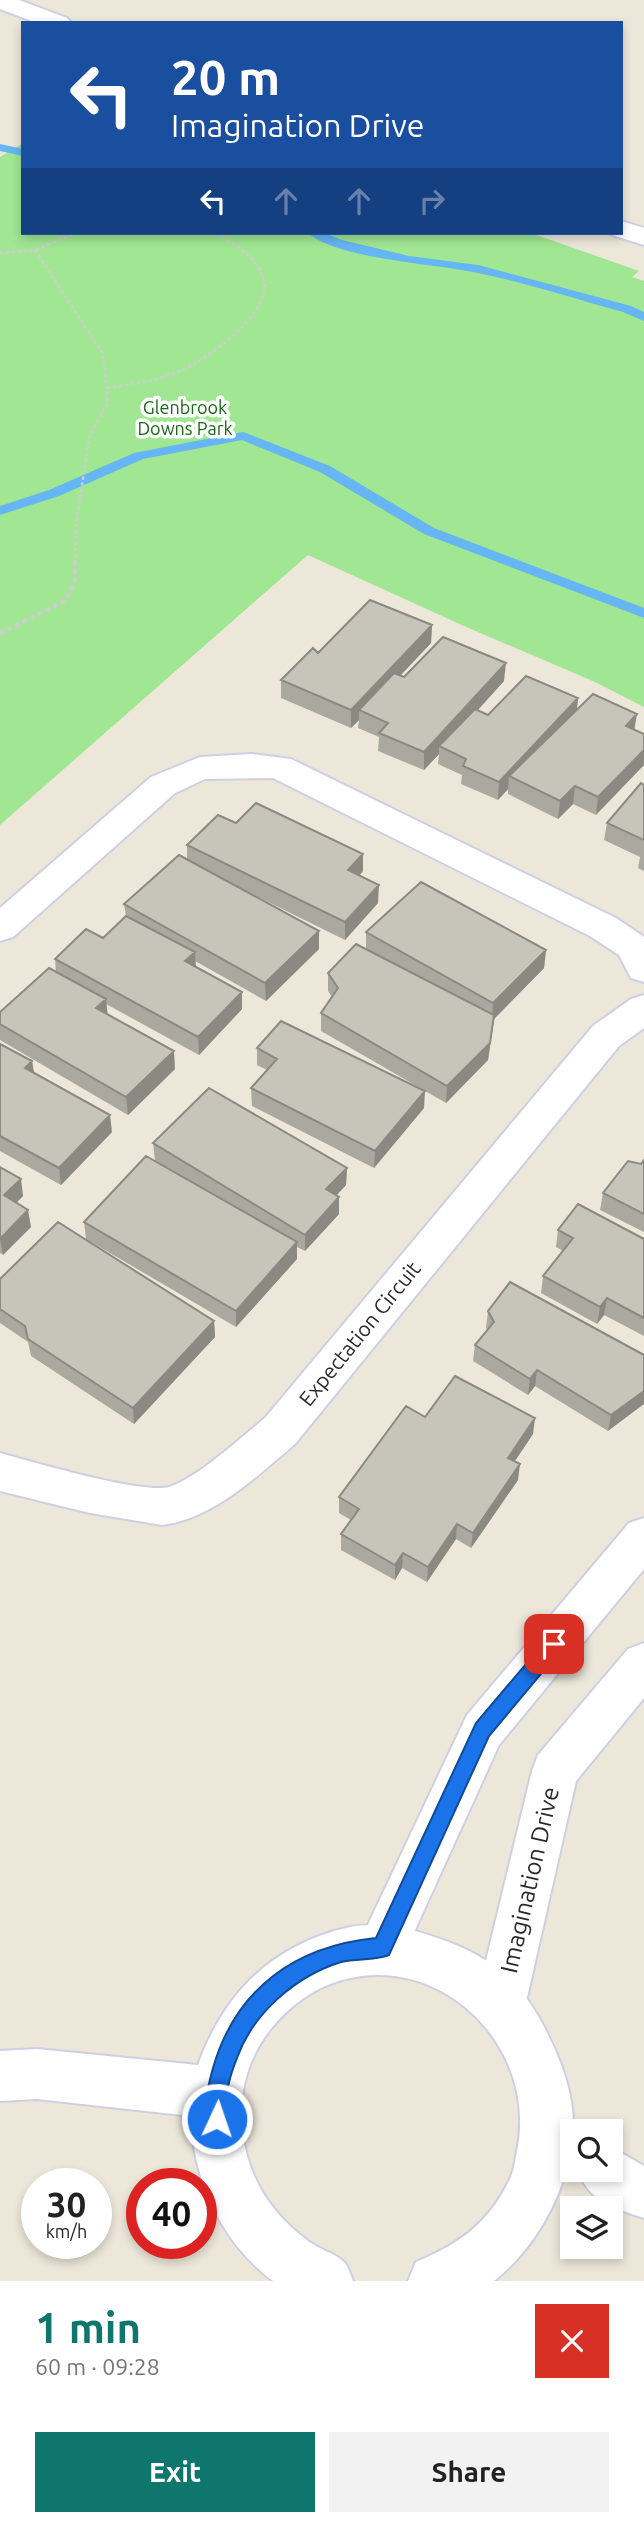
<!DOCTYPE html>
<meta charset="utf-8">
<style>
:root{--surface:#fff;--page:#f2f2f2;--text:#222;--muted:#767676;--accent:#0f766e}
body{margin:0;font-family:Ubuntu,sans-serif;background:var(--page);color:var(--text);height:100vh;display:flex;flex-direction:column;font-size:26px;white-space:nowrap}
*{box-sizing:border-box;margin:0}
p{font-size:23px;color:var(--muted)}
.icon{flex:none;width:38px;height:38px;fill:none;stroke:currentColor;stroke-width:2;stroke-linecap:round;stroke-linejoin:round}
.map{position:relative;height:2281px;overflow:hidden}
.side{display:flex;flex-direction:column;background:var(--surface);flex:1}
.side>*{flex:none}
.hud{position:absolute;left:21px;top:21px;width:602px;height:214px;border-radius:0px;box-shadow:0 4px 10px #0003;background:#1a4fa0;color:#fff;overflow:hidden}
.fabs{position:absolute;left:560px;top:2119px;display:grid;gap:14px}
.fabs a{display:grid;place-items:center;width:63px;height:63px;border-radius:0px;background:var(--surface);box-shadow:0 4px 10px #0003;font-size:35px}
.speed{position:absolute;left:21px;top:2168px;display:flex;gap:14px;font-size:35px;font-weight:700;text-align:center}
.speed>*{display:grid;place-content:center;width:91px;height:91px;border-radius:50%;background:var(--surface);box-shadow:0 4px 10px #0003;line-height:1}
.speed small{font-size:18px;font-weight:400}
.speed .limit{border:10px solid #d22;background:#fff;color:#111}
.pin{position:absolute;display:grid;place-items:center;width:60px;height:60px;color:#fff;margin:-30px;border-radius:14px;box-shadow:0 4px 10px #0006}
.me{position:absolute;width:77px;margin:-38px;rotate:3deg;stroke-linejoin:round;filter:drop-shadow(0 0 5px #0008)}
.turn{display:flex;align-items:center;gap:24px;height:147px;padding:0 35px;font-size:32px}
.turn .icon{width:91px;height:91px;stroke-width:2.5}
.turn b{display:block;font-size:49px;line-height:60px}
.lanes{display:flex;align-items:center;height:66px;padding:0 35px;background:#0003;justify-content:center;gap:35px;direction:ltr}
.lanes .off{opacity:.35}
.round{display:grid;place-items:center;flex:none;width:74px;height:74px;border-radius:0px;background:var(--page)}
.summary{display:flex;align-items:center;justify-content:space-between;height:119px;padding:0 35px}
h1{font-size:42px;font-weight:700;line-height:52px;color:var(--accent)}
.primary-button{display:flex;gap:14px;margin-top:auto;padding:14px 35px}
.primary-button a{flex:1;height:80px;border-radius:0px;background:var(--accent);color:#fff;font-size:28px;font-weight:700;line-height:80px;text-align:center}
.primary-button a+a{background:var(--page);color:var(--text)}
.map>svg:first-child{display:block}
.green{fill:#a0e693}
.lines{fill:none;stroke-linecap:round;stroke-linejoin:round}
.stream{fill:#66b5f4;fill-rule:evenodd}
.street-casing{stroke:#cfcfe3;stroke-width:4}
.secondary-casing{stroke:#cfcfe3;stroke-width:4}
.path-far1{stroke:#ccc;stroke-width:2.5;stroke-dasharray:3.5 2.5;stroke-linecap:butt}
.path{stroke:#ccc;stroke-width:4.5;stroke-dasharray:5 3.5;stroke-linecap:butt}
.street{fill:#fff;fill-rule:evenodd}
.secondary{fill:#fff;fill-rule:evenodd}
.wall{fill:#aba99f}
.shaded-wall{fill:#8b8982}
.building{fill:#c7c4b9;stroke:#8b8982;stroke-width:2}
.route{fill:#1a73e8;stroke:#114b97;stroke-width:2}
.labels{text-anchor:middle;stroke-width:7;stroke-linejoin:round;paint-order:stroke}
.far-park-label{font-size:18px;fill:#186816;stroke:#fff}
.street-label{font-size:21px;fill:#292929;stroke:#fff}
.near-street-label{font-size:24px;fill:#292929;stroke:#fff}
</style>
<div class="map">
<svg width="644" height="2281" viewBox="0 0 644 2281">
<rect width="100%" height="100%" fill="#ece7d9"/>
<!-- green -->
<path class="green" d="M 23,143 L 23,233 L 531,233 L 639,271 L 632,277 L 644,281 L 644,707 L 595,682 L 464,626 L 308,555 L 0,825 L 0,157 Z"/>
<g class="lines">
<!-- stream -->
<path class="stream" d="M 0,144 L 23,149 L 23,156 L 0,151 Z
M 308,233 L 324,233 L 342,240 L 409,256 L 478,265 L 631,306 L 644,312 L 644,321 L 623,312 C 575,299 527,283 478,273 C 438,264 337,259 308,233 Z
M 243,432 L 330,466 L 434,528 L 644,608 L 644,618 L 424,534 L 320,472 L 242,440 L 143,459 L 59,496 L 0,515 L 0,506 L 49,490 L 134,453 Z"/>
<!-- street casing -->
<g class="street-casing">
<path id="street" d="M 0,0 L 19,0 L 67,18 L 71,23 L 37,23 L 0,9 Z
M 621,221 L 644,228 L 644,245 L 612,235 L 610,233 L 621,233 Z
M 252,754 L 291,759 L 616,918 L 644,937 L 644,982 L 631,978 L 619,955 L 590,936 L 273,778 L 205,779 L 175,793 L 13,937 L 0,941 L 0,908 L 151,777 L 200,757 Z
M 644,995 L 644,1028 L 619,1046 L 295,1444 C 257,1476 213,1519 162,1525 L 90,1513 L 0,1491 L 0,1453 C 33,1462 141,1494 169,1487 C 196,1479 242,1437 265,1418 L 593,1026 L 631,999 Z
M 644,1518 L 644,1569 L 499,1745 L 399,1965 L 382,1972 L 365,1965 L 357,1948 L 467,1715 L 629,1523 Z
M 644,1643 L 644,1698 L 576,1781 L 526,2002 L 519,2020 L 501,2027 L 483,2020 L 476,2002 L 532,1771 L 538,1755 L 628,1649 Z"/>
</g>
<!-- secondary casing -->
<g class="secondary-casing">
<path id="secondary" d="M 399,1926 C 436,1937 471,1947 501,1971 C 522,1988 537,2012 548,2035 C 562,2063 574,2096 573,2128 C 570,2186 539,2245 494,2281 L 408,2281 L 416,2262 C 459,2244 488,2224 509,2181 C 514,2172 515,2161 517,2151 C 536,2063 466,1974 376,1975 C 336,1976 302,1993 275,2024 C 244,2059 234,2106 246,2152 C 255,2189 277,2218 308,2241 C 318,2249 335,2253 344,2262 C 348,2266 351,2276 353,2281 L 273,2281 C 221,2242 193,2180 191,2116 L 37,2099 L 0,2101 L 0,2051 L 37,2049 L 198,2065 C 224,1993 273,1944 350,1927 C 365,1924 384,1926 399,1926 Z
M 611,2147 L 644,2166 L 644,2218 C 612,2207 591,2203 577,2170 L 611,2170 Z"/>
</g>
<!-- path-far1 -->
<path class="path-far1" d="M 35,250 L 103,354 L 108,402 L 89,438 L 76,526 L 75,563
M 0,253 L 35,250 L 76,233
M 107,388 C 132,384 157,381 180,371 C 206,360 271,314 264,281 C 260,259 234,243 216,233"/>
<!-- path -->
<path class="path" d="M 0,634 L 66,600 L 75,580 L 75,561"/>
<!-- street -->
<use href="#street" class="street"/>
<!-- secondary -->
<use href="#secondary" class="secondary"/>
</g>
<!-- wall -->
<path class="wall" d="M 432,625 L 431,643 L 400,676 L 404,677 L 504,681 L 478,710 L 488,715 L 578,698 L 577,710 L 637,714 L 596,815 L 573,804 L 558,819 L 508,794 L 508,789 L 498,800 L 461,784 L 462,775 L 438,764 L 439,754 L 424,770 L 378,751 L 379,737 L 358,728 L 359,720 L 351,728 L 281,698 L 281,680 L 318,653 Z
M 644,785 L 644,871 L 638,868 L 640,857 L 604,840 L 607,823 Z
M 236,823 L 363,854 L 363,871 L 359,876 L 378,903 L 345,940 L 242,889 L 319,931 L 319,949 L 266,1001 L 195,961 L 196,967 L 242,992 L 242,1009 L 199,1055 L 106,1004 L 107,1014 L 175,1069 L 128,1115 L 0,1040 L 0,1012 L 56,972 L 55,959 L 103,938 L 126,916 L 124,904 L 187,860 L 187,845 Z
M 366,932 L 546,950 L 544,968 L 494,1019 L 488,1060 L 446,1103 L 321,1031 L 321,1013 L 332,997 L 328,991 L 328,973 L 366,949 Z
M 0,1044 L 32,1061 L 34,1073 L 112,1132 L 61,1185 L 0,1151 Z
M 257,1048 L 424,1108 L 374,1168 L 252,1106 L 251,1088 L 267,1070 L 257,1065 Z
M 153,1143 L 347,1168 L 346,1185 L 337,1195 L 339,1214 L 305,1251 L 297,1247 L 297,1259 L 236,1327 L 86,1239 L 84,1222 L 155,1160 Z
M 644,1160 L 644,1232 L 600,1210 L 603,1193 L 641,1164 Z
M 0,1167 L 23,1196 L 16,1203 L 31,1227 L 3,1255 L 0,1253 Z
M 558,1230 L 644,1239 L 644,1336 L 604,1315 L 597,1324 L 541,1293 L 543,1276 L 563,1251 L 556,1247 Z
M 0,1279 L 214,1321 L 215,1337 L 134,1424 L 31,1356 L 28,1342 L 0,1323 Z
M 488,1311 L 644,1355 L 608,1431 L 535,1386 L 528,1395 L 473,1361 L 475,1345 L 488,1330 L 486,1328 Z
M 425,1417 L 533,1434 L 515,1461 L 518,1480 L 471,1548 L 456,1539 L 427,1582 L 402,1568 L 395,1580 L 341,1550 L 341,1534 L 351,1520 L 339,1513 L 339,1497 Z"/>
<!-- shaded-wall -->
<path class="shaded-wall" d="M 432,625 L 431,643 L 365,713 L 359,710 L 359,720 L 351,728 L 351,710 Z
M 506,663 L 504,681 L 443,748 L 439,746 L 439,754 L 424,770 L 424,752 Z
M 578,698 L 576,716 L 509,776 L 508,789 L 498,800 L 499,782 Z
M 637,714 L 634,732 L 626,726 Z
M 644,750 L 644,765 L 596,815 L 598,797 Z
M 575,786 L 573,804 L 558,819 L 560,801 Z
M 363,854 L 363,871 L 348,888 L 348,870 Z
M 379,885 L 378,903 L 345,940 L 345,922 Z
M 319,931 L 319,949 L 266,1001 L 265,983 Z
M 546,950 L 544,968 L 494,1019 L 488,1060 L 446,1103 L 447,1086 L 492,1021 L 493,1003 Z
M 195,952 L 196,969 L 185,961 Z
M 242,992 L 242,1009 L 199,1055 L 198,1037 Z
M 106,999 L 108,1017 L 96,1008 Z
M 174,1051 L 175,1069 L 128,1115 L 126,1097 Z
M 32,1061 L 35,1079 L 25,1068 Z
M 425,1091 L 424,1108 L 374,1168 L 375,1151 Z
M 110,1115 L 112,1132 L 61,1185 L 59,1168 Z
M 347,1168 L 346,1185 L 326,1206 L 326,1189 Z
M 21,1179 L 23,1196 L 7,1212 L 4,1195 Z
M 339,1197 L 339,1214 L 305,1251 L 305,1235 Z
M 28,1210 L 31,1227 L 3,1255 L 0,1239 Z
M 297,1242 L 297,1259 L 236,1327 L 236,1311 Z
M 607,1298 L 604,1315 L 597,1324 L 600,1307 Z
M 214,1321 L 215,1337 L 134,1424 L 133,1408 Z
M 537,1370 L 535,1386 L 528,1395 L 530,1379 Z
M 644,1391 L 644,1404 L 608,1431 L 611,1415 Z
M 535,1418 L 533,1434 L 506,1474 L 508,1458 Z
M 520,1464 L 518,1480 L 471,1548 L 473,1533 Z
M 457,1524 L 456,1539 L 427,1582 L 428,1567 Z
M 403,1553 L 402,1568 L 395,1580 L 395,1565 Z"/>
<!-- building -->
<path class="building" d="M 370,600 L 432,625 L 351,710 L 281,680 L 313,648 L 318,653 Z
M 443,637 L 506,663 L 424,752 L 379,733 L 388,723 L 359,710 L 394,673 L 404,677 Z
M 526,676 L 578,698 L 499,782 L 463,766 L 466,759 L 439,746 L 475,709 L 488,715 Z
M 593,694 L 637,714 L 626,726 L 644,734 L 644,750 L 598,797 L 575,786 L 560,801 L 509,776 Z
M 641,783 L 644,785 L 644,840 L 607,823 Z
M 256,803 L 363,854 L 348,870 L 379,885 L 345,922 L 187,845 L 218,815 L 236,823 Z
M 179,855 L 319,931 L 265,983 L 124,904 Z
M 421,882 L 546,950 L 493,1003 L 366,932 Z
M 126,916 L 195,952 L 185,961 L 242,992 L 198,1037 L 55,959 L 86,929 L 103,938 Z
M 356,944 L 494,1015 L 490,1043 L 447,1086 L 321,1013 L 338,988 L 328,973 Z
M 49,968 L 106,999 L 96,1008 L 174,1051 L 126,1097 L 0,1024 L 0,1012 Z
M 281,1021 L 425,1091 L 375,1151 L 251,1088 L 277,1059 L 257,1048 Z
M 0,1044 L 32,1061 L 25,1068 L 110,1115 L 59,1168 L 0,1136 Z
M 209,1088 L 347,1168 L 326,1189 L 339,1197 L 305,1235 L 153,1143 Z
M 146,1156 L 297,1242 L 236,1311 L 84,1222 Z
M 644,1160 L 644,1214 L 603,1193 L 628,1161 L 641,1164 Z
M 0,1167 L 21,1179 L 4,1195 L 28,1210 L 0,1239 Z
M 578,1204 L 644,1239 L 644,1318 L 607,1298 L 600,1307 L 543,1276 L 573,1238 L 558,1230 Z
M 58,1222 L 214,1321 L 133,1408 L 28,1339 L 25,1326 L 0,1309 L 0,1279 Z
M 510,1282 L 644,1355 L 644,1391 L 611,1415 L 537,1370 L 530,1379 L 475,1345 L 494,1322 L 488,1311 Z
M 455,1376 L 535,1418 L 508,1458 L 520,1464 L 473,1533 L 457,1524 L 428,1567 L 403,1553 L 395,1565 L 341,1534 L 359,1509 L 339,1497 L 406,1406 L 425,1417 Z"/>
<!-- route -->
<path class="route" d="M 554,1636 L 561,1638 L 564,1644 L 561,1650 L 489,1736 L 389,1955 C 374,1961 357,1958 341,1962 C 296,1976 253,2013 237,2058 C 233,2068 228,2083 227,2094 C 226,2106 229,2115 225,2126 L 217,2129 L 209,2126 C 202,2107 208,2087 213,2068 C 236,1988 296,1946 376,1938 L 476,1723 L 548,1638 Z"/>
<g class="labels">
<!-- far-park labels -->
<g class="far-park-label">
<text x="185" y="414">Glenbrook<tspan x="185" dy="21">Downs Park</tspan></text>
</g>
<!-- street labels -->
<g class="street-label">
<text transform="translate(360 1334) rotate(-51)" y="7">Expectation Circuit</text>
</g>
<!-- near-street labels -->
<g class="near-street-label">
<text transform="translate(530 1880) rotate(-77)" y="8">Imagination Drive</text>
</g>
</g>
</svg>
<div class="fabs">
<a><svg class="icon" aria-label="search" viewBox="0 0 24 24"><circle cx="10" cy="10" r="6"/><path d="M15 15l6 6"/></svg></a>
<a><svg class="icon" aria-label="layers" viewBox="0 0 24 24"><path d="M12 4l9 5-9 5-9-5zM3 14l9 5 9-5"/></svg></a>
</div>
<div class="speed"><div>30<small>km/h</small></div><div class="limit">40</div></div>
<div class="pin" style="left:554px;top:1644px;background:#d93025"><svg class="icon" aria-label="arrive" viewBox="0 0 24 24"><path d="M6 21V4h12l-3 4 3 4H6"/></svg></div>
<svg class="me" style="left:217px;top:2119px" viewBox="-20 -20 40 40"><circle r="17" fill="#1a73e8" stroke="#fff" stroke-width="3"/><path d="M0-11L8 9 0 5-8 9z" fill="#fff"/></svg>
<div class="hud">
<div class="turn"><svg class="icon" aria-label="left" viewBox="0 0 24 24"><path d="M17 20v-9H6M10 6l-5 5 5 5"/></svg><div><b>20 m</b>Imagination Drive</div></div>
<div class="lanes"><svg class="icon" aria-label="left" viewBox="0 0 24 24"><path d="M17 20v-9H6M10 6l-5 5 5 5"/></svg><svg class="icon off" aria-label="ahead" viewBox="0 0 24 24"><path d="M12 20V5M6 11l6-6 6 6"/></svg><svg class="icon off" aria-label="ahead" viewBox="0 0 24 24"><path d="M12 20V5M6 11l6-6 6 6"/></svg><svg class="icon off" aria-label="right" viewBox="0 0 24 24"><path d="M7 20v-9h11M14 6l5 5-5 5"/></svg></div>
</div>
</div>
<section class="side">
<div class="summary"><div><h1>1 min</h1><p>60 m · 09:28</p></div><a class="round" style="background:#d93025;color:#fff"><svg class="icon" aria-label="close" viewBox="0 0 24 24"><path d="M6 6l12 12M18 6L6 18"/></svg></a></div>
<div class="primary-button"><a>Exit</a><a>Share</a></div>
</section>
